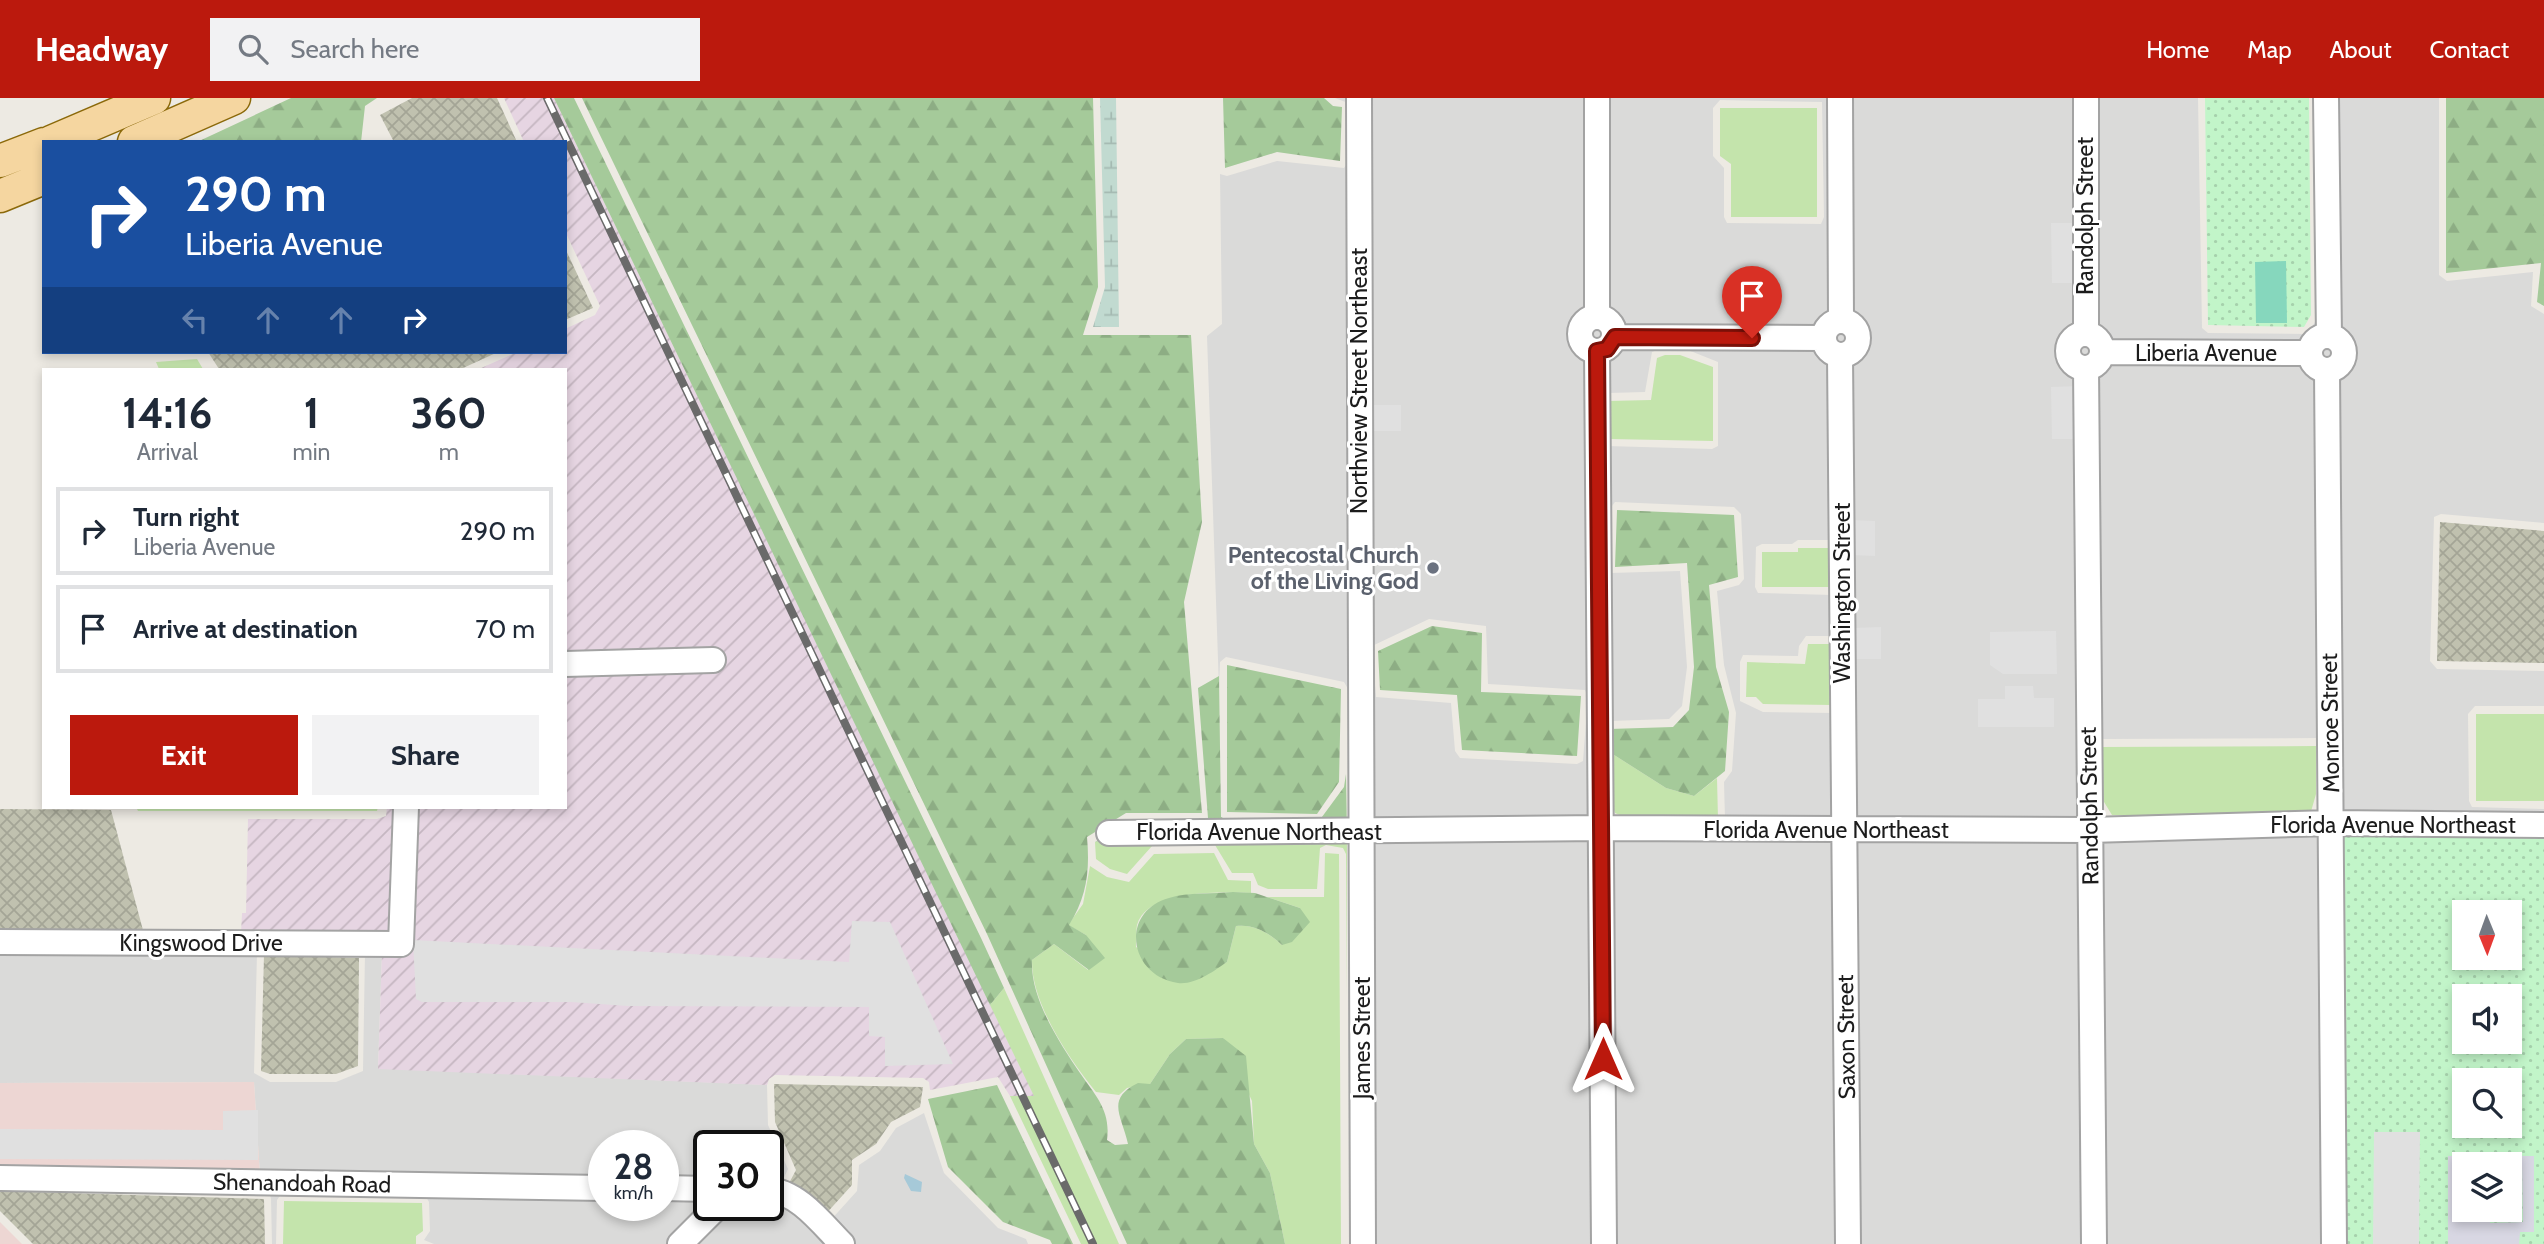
<!DOCTYPE html>
<style>
:root{--surface:#fff;--page:#f2f2f3;--text:#1f2937;--muted:#747a83;--line:#e0e1e3;--accent:#bb190d}
body{margin:0;font-family:Cabin,sans-serif;background:var(--page);color:var(--text);height:100vh;display:flex;flex-direction:column;font-size:26px;white-space:nowrap}
*{box-sizing:border-box;margin:0}
p{font-size:23px;color:var(--muted)}
.icon{flex:none;width:38px;height:38px;fill:none;stroke:currentColor;stroke-width:2;stroke-linecap:round;stroke-linejoin:round}
.map{position:relative;flex:1;overflow:hidden}
.side{position:absolute;left:42px;top:270px;width:525px;height:441px;display:flex;flex-direction:column;background:var(--surface);border-radius:0px;box-shadow:0 4px 10px #0003}
.side>*{flex:none}
.guide{position:absolute;left:42px;top:42px;width:525px;height:214px;border-radius:0px;box-shadow:0 4px 10px #0003;background:#1a4fa0;color:#fff;overflow:hidden}
.needle{width:46px;rotate:179deg}
.buttons{position:absolute;left:2452px;top:802px;display:grid;gap:14px}
.buttons a{display:grid;place-items:center;width:70px;height:70px;border-radius:0px;background:var(--surface);box-shadow:0 4px 10px #0003;font-size:35px}
.speed{position:absolute;left:588px;top:1032px;display:flex;gap:14px;font-size:35px;font-weight:700;text-align:center}
.speed>*{display:grid;place-content:center;width:91px;height:91px;border-radius:50%;background:var(--surface);box-shadow:0 4px 10px #0003;line-height:1}
.speed small{font-size:18px;font-weight:400}
.speed .limit{border:4px solid #111;border-radius:10px;background:#fff;color:#111}
.pin{position:absolute;display:grid;place-items:center;width:60px;height:60px;color:#fff;margin:-72px -30px;border-radius:50% 50% 50% 0;rotate:-45deg;box-shadow:0 0 7px #0007}
.pin .icon{rotate:45deg}
.me{position:absolute;width:77px;margin:-38px;rotate:0deg;stroke-linejoin:round;filter:drop-shadow(0 0 5px #0008)}
.turn{display:flex;align-items:center;gap:24px;height:147px;padding:0 28px;font-size:32px}
.turn .icon{width:91px;height:91px;stroke-width:2.5}
.turn b{display:block;font-size:49px;line-height:60px}
.lanes{display:flex;align-items:center;height:66px;padding:0 28px;background:#0003;justify-content:center;gap:35px;direction:ltr}
.lanes .off{opacity:.35}
.eta{display:flex;justify-content:space-evenly;align-items:center;height:119px;text-align:center}
.eta b{font-size:42px;font-weight:700;line-height:49px}
.button{display:flex;gap:14px;margin-top:auto;padding:14px 28px}
.button a{flex:1;height:80px;border-radius:0px;background:var(--accent);color:#fff;font-size:28px;font-weight:700;line-height:80px;text-align:center}
.button a+a{background:var(--page);color:var(--text)}
ul{padding:0;list-style:none}
li{display:flex;align-items:center;gap:21px;height:88px;margin:0 14px 10px;padding:0 14px;border:4px solid var(--line);border-radius:0px}
li div{flex:1}
li b{display:block;font-size:26px}
li em{font-style:normal}
header{display:flex;align-items:center;gap:42px;box-sizing:border-box;height:98px;padding:0 35px;background:var(--accent);color:#fff}
header strong{font-size:33px}
nav{display:flex;gap:38px;margin-inline-start:auto;font-size:24px}
.search{width:490px;height:63px;background:var(--page);display:flex;align-items:center;gap:18px;box-sizing:border-box;padding:0 24px;border-radius:0px;color:var(--muted);font-size:26px}
.map>svg:first-child{display:block}
.residential{fill:#dadad9;fill-rule:evenodd}
.commercial{fill:#edd6d3}
.industrial{fill:url(#industrial-furrows)}
.construction{fill:url(#construction-cross-hatch)}
.grass{fill:#c4e4ac}
.forest{fill:url(#forest-firs)}
.wetland{fill:url(#wetland-marsh)}
.park{fill:url(#park-dots);fill-rule:evenodd}
.pitch{fill:#86d7bd}
.parking{fill:#e0e0e0}
.plaza{fill:#d8d7e3;fill-rule:evenodd}
.water{fill:#a6c9d8}
.lines{fill:none;stroke-linecap:round;stroke-linejoin:round}
.minor-casing{stroke:#a3a3a3;stroke-width:28}
.major-casing{stroke:#8b690a;stroke-width:35}
.minor{stroke:#fff;stroke-width:24}
.major{stroke:#f5d6a0;stroke-width:32}
.rail-casing{stroke:#6a6a6a;stroke-width:8}
.rail{stroke:#fff;stroke-width:5;stroke-dasharray:16;stroke-linecap:butt}
.route-casing{stroke:#7a1008;stroke-width:18}
.route{stroke:#bb190d;stroke-width:12}
.worship-dot{fill:#6b7280;stroke:#fff;stroke-width:2.5}
.labels{text-anchor:middle;stroke-width:6;stroke-linejoin:round;paint-order:stroke}
.street-label{font-size:23px;fill:#1c1c1c;stroke:#fff}
.worship-label{font-size:23px;font-weight:bold;fill:#5b616d;stroke:#fff;text-anchor:end}
</style>
<header>
<strong>Headway</strong>
<div class="search"><svg class="icon" aria-label="search" viewBox="0 0 24 24"><circle cx="10" cy="10" r="6"/><path d="M15 15l6 6"/></svg>Search here</div>
<nav><a>Home</a><a>Map</a><a>About</a><a>Contact</a></nav>
</header>
<div class="map">
<svg width="2544" height="1146" viewBox="0 0 2544 1146">
<defs>
<pattern id="industrial-furrows" width="10" height="10" patternUnits="userSpaceOnUse" patternTransform="scale(1.75)"><rect width="10" height="10" fill="#e6d5e2"/><path d="M-1 1l2-2M0 10L10 0M9 11l2-2" fill="none" stroke="#c5b6c1"/></pattern>
<pattern id="construction-cross-hatch" width="8" height="8" patternUnits="userSpaceOnUse" patternTransform="scale(1.75)"><rect width="8" height="8" fill="#c0c1af"/><path d="M0 0l8 8M0 8l8-8" fill="none" stroke="#a4a596"/></pattern>
<pattern id="forest-firs" width="22" height="20" patternUnits="userSpaceOnUse" patternTransform="scale(1.75)"><rect width="22" height="20" fill="#a5ca9a"/><path d="M5 1l3.5 6h-7zM16 11l3.5 6h-7z" fill="#8dad84"/></pattern>
<pattern id="wetland-marsh" width="20" height="14" patternUnits="userSpaceOnUse" patternTransform="scale(1.75)"><rect width="20" height="14" fill="#c1dad0"/><path d="M1 5h8M5 5V1M11 12h8M15 12V8" fill="none" stroke="#a5bab2"/></pattern>
<pattern id="park-dots" width="8" height="8" patternUnits="userSpaceOnUse" patternTransform="scale(1.75)"><rect width="8" height="8" fill="#c2f5c9"/><path d="M2 2h.1M6 6h.1" fill="none" stroke="#a6d1ac" stroke-width="1.8" stroke-linecap="round"/></pattern>
</defs>
<rect width="100%" height="100%" fill="#edeae3"/>
<!-- residential -->
<path class="residential" d="M 1335,0 L 2198,0 L 2202,230 L 2208,235 L 2307,236 L 2317,221 L 2316,0 L 2439,0 L 2439,177 L 2447,183 L 2533,174 L 2531,208 L 2544,216 L 2544,425 L 2441,416 L 2434,419 L 2430,563 L 2437,571 L 2544,573 L 2544,608 L 2475,608 L 2468,616 L 2469,703 L 2472,709 L 2544,711 L 2544,719 L 2331,717 L 2327,1146 L 1349,1146 L 1348,591 L 1344,584 L 1226,559 L 1220,564 L 1219,591 L 1207,238 L 1222,226 L 1220,76 L 1227,78 L 1277,63 L 1344,70 L 1347,66 L 1348,5 ZM 1720,2 L 1822,4 L 1824,119 L 1821,126 L 1727,125 L 1724,119 L 1724,70 L 1713,58 L 1713,10 ZM 1665,249 L 1683,250 L 1718,264 L 1718,348 L 1712,351 L 1607,348 L 1608,295 L 1645,294 L 1652,254 ZM 1615,404 L 1734,409 L 1741,416 L 1744,481 L 1739,487 L 1717,493 L 1724,567 L 1736,615 L 1732,673 L 1724,684 L 1725,721 L 1610,721 L 1609,623 L 1669,621 L 1682,608 L 1687,569 L 1680,473 L 1610,475 L 1609,412 ZM 1798,442 L 1832,442 L 1832,497 L 1758,495 L 1755,489 L 1756,449 L 1762,446 L 1792,446 ZM 1429,521 L 1486,528 L 1488,586 L 1585,592 L 1588,599 L 1583,663 L 1577,666 L 1460,660 L 1455,653 L 1451,605 L 1376,599 L 1372,548 ZM 1806,538 L 1833,538 L 1833,615 L 1763,614 L 1740,603 L 1740,564 L 1743,557 L 1798,558 L 1799,548 ZM 2318,640 L 2323,698 L 2315,722 L 2106,721 L 2094,701 L 2101,641 Z
M 0,853 L 257,855 L 254,975 L 270,984 L 336,984 L 363,973 L 365,855 L 382,855 L 378,970 L 767,987 L 768,1027 L 788,1071 L 781,1086 L 829,1124 L 857,1093 L 859,1067 L 880,1053 L 896,1030 L 924,1015 L 944,1075 L 998,1130 L 1026,1141 L 1028,1146 L 434,1146 L 424,1142 L 430,1133 L 429,1104 L 425,1097 L 282,1095 L 277,1102 L 276,1146 L 272,1146 L 271,1101 L 270,1096 L 261,1093 L 254,984 L 0,985 ZM 604,1048 L 663,1048 L 663,1108 L 604,1108 ZM 709,1048 L 768,1048 L 768,1108 L 709,1108 Z"/>
<!-- commercial -->
<path class="commercial" d="M 254,984 L 261,1093 L 0,1085 L 0,985 Z
M 0,1124 L 22,1146 L 0,1146 Z"/>
<!-- industrial -->
<path class="industrial" d="M 504,0 L 554,0 L 1035,999 L 1010,998 L 998,979 L 930,992 L 929,984 L 923,980 L 775,977 L 769,981 L 767,987 L 378,971 L 382,855 L 409,855 L 414,709 L 565,709 L 565,271 L 479,271 L 517,254 L 565,254 L 565,231 L 595,217 L 600,208 L 565,133 L 565,44 L 524,44 Z
M 387,709 L 398,709 L 393,836 L 241,836 L 242,815 L 246,815 L 248,721 L 377,721 L 386,718 Z"/>
<!-- construction -->
<path class="construction" d="M 412,0 L 497,0 L 517,44 L 394,44 L 380,17 Z
M 565,150 L 593,210 L 565,222 Z
M 208,254 L 498,254 L 461,271 L 219,271 Z
M 2440,424 L 2544,433 L 2544,565 L 2437,563 Z
M 0,711 L 111,712 L 144,836 L 0,835 Z
M 264,857 L 359,860 L 358,968 L 336,976 L 270,976 L 261,973 Z
M 774,986 L 923,989 L 920,1009 L 891,1024 L 876,1046 L 852,1062 L 852,1087 L 824,1118 L 787,1089 L 796,1072 L 775,1024 Z
M 0,1093 L 264,1101 L 265,1146 L 33,1146 L 0,1113 Z"/>
<!-- grass -->
<path class="grass" d="M 1720,10 L 1817,10 L 1817,119 L 1731,119 L 1731,66 L 1720,58 Z
M 1665,257 L 1680,257 L 1713,269 L 1713,343 L 1610,341 L 1608,303 L 1651,302 L 1657,260 Z
M 197,261 L 203,271 L 159,271 L 156,264 Z
M 1798,450 L 1832,450 L 1832,489 L 1762,489 L 1762,454 L 1798,454 Z
M 1808,546 L 1833,546 L 1833,607 L 1763,606 L 1756,599 L 1746,599 L 1747,564 L 1805,566 Z
M 2476,616 L 2544,616 L 2544,703 L 2476,703 Z
M 2316,648 L 2316,696 L 2310,717 L 2112,717 L 2101,699 L 2101,649 Z
M 1611,655 L 1666,690 L 1694,698 L 1717,680 L 1718,721 L 1629,721 L 1615,715 L 1610,701 Z
M 136,709 L 378,709 L 377,713 L 138,713 Z
M 1164,724 L 1347,739 L 1347,900 L 1346,756 L 1343,750 L 1326,747 L 1320,750 L 1317,791 L 1268,791 L 1258,787 L 1253,775 L 1232,775 L 1215,747 L 1152,748 L 1127,776 L 1110,771 L 1096,761 L 1095,744 Z
M 1214,755 L 1228,782 L 1251,783 L 1251,795 C 1221,794 1147,791 1137,827 C 1136,834 1136,843 1136,849 L 1192,883 L 1227,864 L 1236,828 C 1254,826 1268,834 1282,847 L 1300,810 L 1267,799 L 1324,799 L 1325,755 L 1339,756 L 1341,1146 L 1285,1146 L 1270,1075 L 1254,1046 L 1252,1003 L 1223,940 L 1186,941 L 1170,956 L 1150,986 L 1127,990 L 1119,997 L 1096,994 C 1069,961 1031,905 1032,862 L 1054,846 L 1088,872 L 1086,837 L 1068,827 L 1083,806 L 1090,768 L 1107,779 L 1129,784 L 1154,756 Z
M 1004,890 L 1119,1146 L 1081,1146 L 1010,998 L 1034,998 L 990,907 Z
M 284,1103 L 422,1105 L 423,1133 L 416,1138 L 416,1146 L 283,1146 Z"/>
<!-- forest -->
<path class="forest" d="M 291,0 L 377,0 L 365,8 L 361,44 L 197,44 Z
M 554,0 L 574,0 L 981,840 L 1004,890 L 990,907 Z
M 582,0 L 1093,0 L 1098,189 L 1083,237 L 1191,237 L 1202,424 L 1184,504 L 1202,715 L 1126,715 L 1087,739 C 1090,772 1087,799 1069,827 L 1086,837 L 1105,860 L 1089,872 L 1054,846 L 1032,862 C 1030,900 1059,944 1080,975 C 1096,998 1111,1013 1107,1042 L 1115,1047 L 1128,1046 C 1122,1018 1105,1001 1138,985 L 1150,986 L 1170,956 L 1186,941 L 1223,940 L 1246,958 L 1254,1046 L 1270,1075 L 1285,1146 L 1127,1146 L 987,836 Z
M 1223,0 L 1324,0 L 1333,8 L 1342,9 L 1340,63 L 1277,54 L 1225,70 Z
M 2446,0 L 2544,0 L 2544,208 L 2537,204 L 2541,165 L 2446,175 Z
M 1617,412 L 1734,417 L 1738,479 L 1709,487 L 1716,569 L 1729,614 L 1725,673 L 1694,698 L 1666,690 L 1611,655 L 1609,631 L 1673,629 L 1689,612 L 1694,569 L 1687,465 L 1615,469 Z
M 1432,528 L 1482,535 L 1481,594 L 1581,598 L 1577,658 L 1462,652 L 1457,597 L 1380,592 L 1378,553 Z
M 1227,567 L 1341,591 L 1339,684 L 1317,716 L 1227,714 Z
M 1219,578 L 1221,719 L 1227,722 L 1319,723 L 1344,689 L 1346,676 L 1347,739 L 1164,724 L 1095,744 L 1128,723 L 1202,723 L 1208,720 L 1198,590 Z
M 1233,794 L 1255,795 L 1300,810 L 1310,824 L 1292,844 L 1282,847 C 1268,834 1254,826 1236,828 L 1227,864 C 1214,873 1195,887 1178,885 C 1129,878 1119,814 1169,800 C 1188,794 1213,796 1233,794 Z
M 997,987 L 1073,1146 L 1052,1146 L 1050,1142 L 1003,1124 L 948,1069 L 928,1001 Z"/>
<!-- wetland -->
<path class="wetland" d="M 1100,0 L 1116,0 L 1119,229 L 1093,229 L 1105,189 Z"/>
<!-- park -->
<path class="park" d="M 2205,0 L 2309,0 L 2311,217 L 2304,229 L 2208,227 Z
M 2331,725 L 2544,727 L 2544,1146 L 2334,1146 ZM 2464,814 L 2510,814 L 2510,859 L 2464,859 ZM 2464,898 L 2510,898 L 2510,943 L 2464,943 ZM 2464,982 L 2510,982 L 2510,1027 L 2464,1027 ZM 2464,1066 L 2510,1066 L 2510,1111 L 2464,1111 Z"/>
<!-- pitch -->
<path class="pitch" d="M 2286,163 L 2287,225 L 2256,225 L 2255,164 Z"/>
<!-- parking -->
<path class="parking" d="M 2051,125 L 2077,125 L 2078,185 L 2052,185 Z
M 2080,288 L 2081,341 L 2052,341 L 2051,289 Z
M 1373,307 L 1401,307 L 1401,333 L 1373,333 Z
M 1851,422 L 1875,423 L 1875,458 L 1851,457 Z
M 1881,529 L 1881,561 L 1853,561 L 1853,530 Z
M 2056,533 L 2057,576 L 2003,576 L 1990,567 L 1990,534 Z
M 2005,588 L 2033,588 L 2034,600 L 2054,600 L 2054,629 L 1978,629 L 1978,601 L 2005,601 Z
M 852,823 L 890,824 L 953,966 L 885,968 L 885,939 L 869,938 L 869,909 L 628,908 L 571,904 L 422,904 L 416,901 L 413,842 L 849,864 Z
M 258,1012 L 258,1062 L 0,1061 L 0,1031 L 223,1032 L 223,1013 Z
M 2374,1034 L 2420,1034 L 2419,1146 L 2373,1146 Z"/>
<!-- plaza -->
<path class="plaza" d="M 2448,1058 L 2534,1058 L 2534,1134 L 2520,1134 L 2519,1146 L 2448,1146 ZM 2464,1066 L 2510,1066 L 2510,1069 L 2522,1069 L 2523,1124 L 2490,1125 L 2490,1111 L 2464,1111 L 2461,1071 Z"/>
<!-- water -->
<path class="water" d="M 2521,1070 L 2522,1123 L 2491,1123 L 2491,1111 L 2510,1111 L 2510,1071 Z
M 905,1076 L 922,1084 L 921,1094 L 911,1093 L 904,1080 Z"/>
<g class="lines">
<!-- minor casing -->
<g class="minor-casing">
<path id="minor" d="M 1359,0 L 1363,1146
M 1597,0 L 1597,218
M 1840,0 L 1841,223
M 2086,0 L 2086,235
M 2326,0 L 2329,238
M1580 236a17 17 0 1 1 34 0a17 17 0 1 1-34 0Z
M1824 240a17 17 0 1 1 34 0a17 17 0 1 1-34 0Z
M2068 253a17 17 0 1 1 34 0a17 17 0 1 1-34 0Z
M2310 255a17 17 0 1 1 34 0a17 17 0 1 1-34 0Z
M 1615,239 L 1823,240
M 1597,253 L 1604,1146
M 2103,254 L 2309,255
M 1840,258 L 1848,1146
M 2086,270 L 2094,1146
M 2327,273 L 2334,1146
M 565,566 L 713,562
M 1109,735 L 1602,730 L 2090,732 L 2331,725 L 2544,727
M 0,844 L 401,846 L 406,709
M 0,1080 L 604,1090
M 663,1090 L 709,1091
M 768,1092 C 798,1093 823,1127 842,1146
M 680,1146 L 718,1108"/>
</g>
<!-- major casing -->
<g class="major-casing">
<path id="major" d="M 51,44 L 154,0
M 134,44 L 234,0
M 0,63 L 44,46
M 0,98 L 44,80"/>
</g>
<!-- minor -->
<use href="#minor" class="minor"/>
<!-- major -->
<use href="#major" class="major"/>
<!-- rail casing -->
<g class="rail-casing">
<path id="rail" d="M 547,0 L 1093,1146"/>
</g>
<!-- rail -->
<use href="#rail" class="rail"/>
</g>
<g class="lines">
<!-- route casing -->
<g class="route-casing">
<path id="route" d="M 1603,961 L 1597,253 L 1607,251 L 1615,239 L 1752,240"/>
</g>
<!-- route -->
<use href="#route" class="route"/>
</g>
<!-- markers -->
<circle class="worship-dot" cx="1433" cy="470" r="7"/>
<g class="labels">
<!-- street labels -->
<g class="street-label">
<text transform="translate(2085 118) rotate(-90)" y="8">Randolph Street</text>
<text x="2206" y="263">Liberia Avenue</text>
<text transform="translate(1359 283) rotate(-90)" y="8">Northview Street Northeast</text>
<text transform="translate(1842 495) rotate(-90)" y="8">Washington Street</text>
<text transform="translate(2330 625) rotate(-91)" y="8">Monroe Street</text>
<text transform="translate(2089 708) rotate(-91)" y="8">Randolph Street</text>
<text x="2393" y="735">Florida Avenue Northeast</text>
<text x="1826" y="740">Florida Avenue Northeast</text>
<text x="1259" y="742">Florida Avenue Northeast</text>
<text x="201" y="853">Kingswood Drive</text>
<text transform="translate(1846 939) rotate(-91)" y="8">Saxon Street</text>
<text transform="translate(1362 940) rotate(-90)" y="8">James Street</text>
<text transform="translate(302 1085) rotate(1)" y="8">Shenandoah Road</text>
</g>
<!-- worship labels -->
<g class="worship-label">
<text x="1419" y="465">Pentecostal Church<tspan x="1419" dy="26">of the Living God</tspan></text>
</g>
</g>
</svg>
<div class="buttons">
<a><svg class="needle" viewBox="-14 -14 28 28"><path d="M0-13l5 13h-10z" fill="#e53935"/><path d="M0 13l5-13h-10z" fill="#747a83"/></svg></a>
<a><svg class="icon" aria-label="sound" viewBox="0 0 24 24"><path d="M4 9h4l5-4v14l-5-4H4zM17 9q2 3 0 6"/></svg></a>
<a><svg class="icon" aria-label="search" viewBox="0 0 24 24"><circle cx="10" cy="10" r="6"/><path d="M15 15l6 6"/></svg></a>
<a><svg class="icon" aria-label="layers" viewBox="0 0 24 24"><path d="M12 4l9 5-9 5-9-5zM3 14l9 5 9-5"/></svg></a>
</div>
<div class="speed"><div>28<small>km/h</small></div><div class="limit">30</div></div>
<div class="pin" style="left:1752px;top:240px;background:#d93025"><svg class="icon" aria-label="arrive" viewBox="0 0 24 24"><path d="M6 21V4h12l-3 4 3 4H6"/></svg></div>
<svg class="me" style="left:1603px;top:961px" viewBox="-20 -20 40 40"><path d="M0-17L14 15 0 8-14 15z" fill="#bb190d" stroke="#fff" stroke-width="4"/></svg>
<div class="guide">
<div class="turn"><svg class="icon" aria-label="right" viewBox="0 0 24 24"><path d="M7 20v-9h11M14 6l5 5-5 5"/></svg><div><b>290 m</b>Liberia Avenue</div></div>
<div class="lanes"><svg class="icon off" aria-label="left" viewBox="0 0 24 24"><path d="M17 20v-9H6M10 6l-5 5 5 5"/></svg><svg class="icon off" aria-label="ahead" viewBox="0 0 24 24"><path d="M12 20V5M6 11l6-6 6 6"/></svg><svg class="icon off" aria-label="ahead" viewBox="0 0 24 24"><path d="M12 20V5M6 11l6-6 6 6"/></svg><svg class="icon" aria-label="right" viewBox="0 0 24 24"><path d="M7 20v-9h11M14 6l5 5-5 5"/></svg></div>
</div>
<section class="side">
<div class="eta">
<div><b>14:16</b><p>Arrival</p></div>
<div><b>1</b><p>min</p></div>
<div><b>360</b><p>m</p></div>
</div>
<ul>
<li><svg class="icon" aria-label="right" viewBox="0 0 24 24"><path d="M7 20v-9h11M14 6l5 5-5 5"/></svg><div><b>Turn right</b><p>Liberia Avenue</p></div><em>290 m</em></li>
<li><svg class="icon" aria-label="arrive" viewBox="0 0 24 24"><path d="M6 21V4h12l-3 4 3 4H6"/></svg><div><b>Arrive at destination</b></div><em>70 m</em></li>
</ul>
<div class="button"><a>Exit</a><a>Share</a></div>
</section>
</div>
